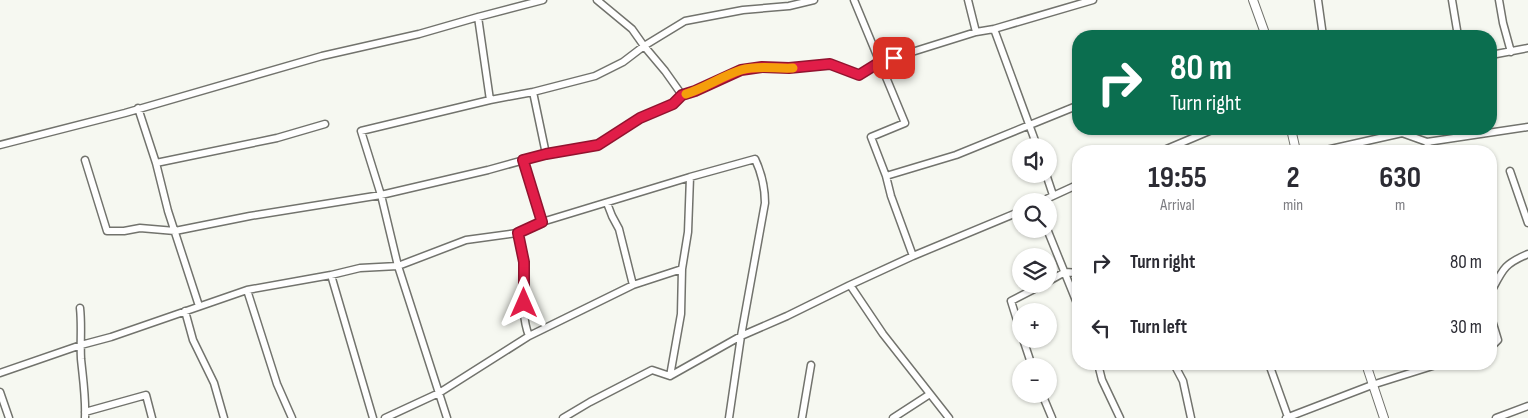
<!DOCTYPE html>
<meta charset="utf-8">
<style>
:root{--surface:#fff;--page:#f7f7f7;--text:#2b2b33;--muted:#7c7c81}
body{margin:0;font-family:"Sofia Sans Condensed",sans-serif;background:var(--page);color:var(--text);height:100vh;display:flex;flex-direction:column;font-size:19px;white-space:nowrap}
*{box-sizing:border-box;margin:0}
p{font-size:16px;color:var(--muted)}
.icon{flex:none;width:28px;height:28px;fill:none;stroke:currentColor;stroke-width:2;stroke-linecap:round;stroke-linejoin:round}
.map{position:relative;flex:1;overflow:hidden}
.drawer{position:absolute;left:1072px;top:145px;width:425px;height:225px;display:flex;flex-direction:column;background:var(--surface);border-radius:20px;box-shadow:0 1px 4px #0004}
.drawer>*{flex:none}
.guide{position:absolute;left:1072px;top:30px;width:425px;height:105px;border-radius:20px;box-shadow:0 1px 4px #0004;background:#0b6e4f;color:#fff;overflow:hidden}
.buttons{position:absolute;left:1012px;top:138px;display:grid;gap:10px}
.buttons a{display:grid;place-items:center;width:45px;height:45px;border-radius:50%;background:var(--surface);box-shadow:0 1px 4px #0004;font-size:25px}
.pin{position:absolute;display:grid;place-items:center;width:42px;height:42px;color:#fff;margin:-21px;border-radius:10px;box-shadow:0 2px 8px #0006}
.me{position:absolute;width:55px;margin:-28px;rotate:0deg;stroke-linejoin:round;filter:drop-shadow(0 0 4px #0008)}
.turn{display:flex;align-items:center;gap:18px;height:105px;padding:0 15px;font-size:22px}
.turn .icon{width:65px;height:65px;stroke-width:2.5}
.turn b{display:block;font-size:35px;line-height:42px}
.eta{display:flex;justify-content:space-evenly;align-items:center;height:85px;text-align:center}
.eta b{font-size:30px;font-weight:700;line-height:35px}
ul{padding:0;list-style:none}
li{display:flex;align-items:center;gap:15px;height:65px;padding:0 15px}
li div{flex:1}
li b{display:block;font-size:19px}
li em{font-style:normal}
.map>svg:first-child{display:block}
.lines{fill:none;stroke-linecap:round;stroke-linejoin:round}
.minor-casing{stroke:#72736d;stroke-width:9}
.tertiary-casing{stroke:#72736d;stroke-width:10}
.minor{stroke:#fff;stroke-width:6}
.tertiary{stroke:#fff;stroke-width:8}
.route-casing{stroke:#92132f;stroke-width:12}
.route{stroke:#e11d48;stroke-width:9}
.slow{stroke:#f59e0b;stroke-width:9}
</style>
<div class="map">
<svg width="1528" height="418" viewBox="0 0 1528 418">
<rect width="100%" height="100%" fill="#f6f8f1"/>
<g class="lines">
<!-- minor casing -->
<g class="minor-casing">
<path id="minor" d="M 597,0 L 632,29 L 644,46 L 665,71 L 682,95
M 854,0 L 905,123 L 871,137 L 886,176 L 891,196 L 913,256
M 968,0 L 976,32
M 1318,0 L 1323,36
M 1452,0 L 1458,36
M 1499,0 L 1503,23 L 1511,52
M 478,17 L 490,100
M 994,29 L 1037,146
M 1491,55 L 1528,48
M 533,92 L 546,154
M 138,108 L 156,163 L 168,211 L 199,306
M 1427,142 L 1430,151
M 0,145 L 125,113 L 322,56 L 419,34 L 478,17 L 543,0
M 1162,151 L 1214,129
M 1322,151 L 1402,133 L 1427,142 L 1528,127
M 85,160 L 107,231 L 124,231 L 140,228 L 175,231 L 250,216 L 381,195 L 488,170 L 546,154 L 598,145 L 640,119 L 673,104 L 682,95 L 695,91 L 741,70 L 762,67 L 789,68 L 830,64 L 859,75 L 880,62 L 976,32 L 994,29 L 1093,0
M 523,160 L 542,222
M 156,163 L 277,138 L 325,124
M 1510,171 L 1528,223
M 1046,174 L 1053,195
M 886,176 L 956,155 L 1079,105
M 1042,201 L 1079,184
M 607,203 L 612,216 L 619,229 L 633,285
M 1047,229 L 1079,308
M 517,233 C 520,243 524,253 524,263 C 525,288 520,313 529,336
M 331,275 L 373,418
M 1049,281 L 1065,272 L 1079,273
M 850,285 L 883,334 L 949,418
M 247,290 L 277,384 L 292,418
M 1491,292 C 1503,269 1504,264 1528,254
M 80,308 C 82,326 80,342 81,359 C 83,379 86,398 85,418
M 185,311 L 193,340 L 214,383 L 224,418
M 1491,317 L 1498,340 L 1491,347
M 1021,333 L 1011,301 L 1044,284
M 1023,339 L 1032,366
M 1098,364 L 1102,380 L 1120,418
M 1174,364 L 1183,381 L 1191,418
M 1269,364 L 1288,417
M 0,373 L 81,345 L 111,337 L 247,290 L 331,275 L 360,268 L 398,266 L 466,240 L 517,233 L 542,222 L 690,177 L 755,159 C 762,174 765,187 765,203 L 741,336 L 729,418
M 670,376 L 681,314 L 682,269 L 688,232 L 690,177
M 0,392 L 9,418
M 1042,394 L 1052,418
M 85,412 L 146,395 L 152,418
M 385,418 L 439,393 L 529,336 L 633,285 L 682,269
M 447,418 L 398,266 L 381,195 L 361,131 L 490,100 L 533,92 L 595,76 L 623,62 L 644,46 L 685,21 L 743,10 L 789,6 L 814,0
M 563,418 L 590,402 L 652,370 L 670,376 L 741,336 L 787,316 L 850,285 L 913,256 L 1021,211
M 802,418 L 811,365
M 893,418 L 930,394
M 1286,418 L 1372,385 L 1439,364
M 1496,418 L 1528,406"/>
</g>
<!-- tertiary casing -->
<g class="tertiary-casing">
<path id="tertiary" d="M 1253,0 L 1266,36
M 1291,129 L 1296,151
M 1366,364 L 1384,418"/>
</g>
<!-- minor -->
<use href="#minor" class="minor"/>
<!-- tertiary -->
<use href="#tertiary" class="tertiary"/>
</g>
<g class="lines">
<!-- route casing -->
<g class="route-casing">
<path id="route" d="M 524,303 L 524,262 L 518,233 L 542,222 L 523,160 L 546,154 L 598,145 L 640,118 L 673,104 L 682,95 L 695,91 L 741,70 L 762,67 L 789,68 L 830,64 L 859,75 L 880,62 L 894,58"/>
</g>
<!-- route -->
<use href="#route" class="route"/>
<!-- slow -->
<path class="slow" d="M 686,94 C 705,88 722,76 741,70 C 758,65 776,69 793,68"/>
</g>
</svg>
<div class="buttons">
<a><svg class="icon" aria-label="sound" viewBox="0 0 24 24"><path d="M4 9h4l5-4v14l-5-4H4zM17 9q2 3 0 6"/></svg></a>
<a><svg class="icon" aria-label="search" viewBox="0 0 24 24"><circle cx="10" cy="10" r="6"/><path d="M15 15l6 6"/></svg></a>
<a><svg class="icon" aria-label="layers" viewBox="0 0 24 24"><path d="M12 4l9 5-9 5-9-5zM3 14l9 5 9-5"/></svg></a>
<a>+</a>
<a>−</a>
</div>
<div class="pin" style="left:894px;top:58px;background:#d93025"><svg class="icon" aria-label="arrive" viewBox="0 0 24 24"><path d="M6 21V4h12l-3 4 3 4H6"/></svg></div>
<svg class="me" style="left:524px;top:303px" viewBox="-20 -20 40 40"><path d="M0-17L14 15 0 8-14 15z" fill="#e11d48" stroke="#fff" stroke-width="4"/></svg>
<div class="guide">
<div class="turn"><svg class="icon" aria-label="right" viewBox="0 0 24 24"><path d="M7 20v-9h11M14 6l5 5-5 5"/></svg><div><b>80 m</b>Turn right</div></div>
</div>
<section class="drawer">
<div class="eta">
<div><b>19:55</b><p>Arrival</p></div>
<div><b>2</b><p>min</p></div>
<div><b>630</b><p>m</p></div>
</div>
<ul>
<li><svg class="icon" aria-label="right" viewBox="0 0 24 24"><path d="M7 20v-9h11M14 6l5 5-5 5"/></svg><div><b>Turn right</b></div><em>80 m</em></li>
<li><svg class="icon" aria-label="left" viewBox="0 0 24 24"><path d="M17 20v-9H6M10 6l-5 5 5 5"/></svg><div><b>Turn left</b></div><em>30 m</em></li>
</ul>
</section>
</div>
